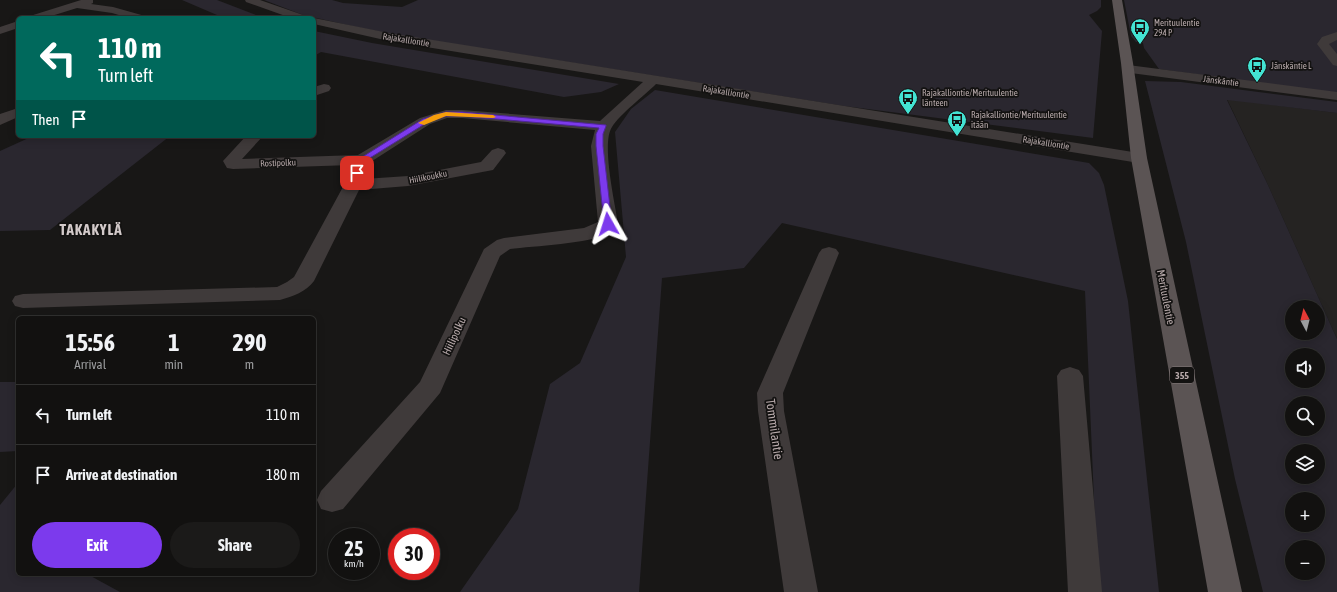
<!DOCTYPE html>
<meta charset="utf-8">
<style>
:root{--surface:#121110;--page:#1b1a19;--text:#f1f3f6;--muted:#9c9d9f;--line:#313130;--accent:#7c3aed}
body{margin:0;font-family:"Asap Condensed",sans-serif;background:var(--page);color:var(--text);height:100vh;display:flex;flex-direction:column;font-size:15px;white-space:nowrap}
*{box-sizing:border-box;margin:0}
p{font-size:13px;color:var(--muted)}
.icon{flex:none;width:22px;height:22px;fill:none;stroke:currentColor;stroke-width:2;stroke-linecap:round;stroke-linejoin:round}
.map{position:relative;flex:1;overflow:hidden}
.side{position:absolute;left:16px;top:316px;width:300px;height:260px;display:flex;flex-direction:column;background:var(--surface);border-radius:6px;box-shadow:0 2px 10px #0003,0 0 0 1px var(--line)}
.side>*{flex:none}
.guide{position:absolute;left:16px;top:16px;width:300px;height:122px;border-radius:6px;box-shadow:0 2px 10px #0003,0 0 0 1px var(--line);background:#00695c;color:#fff;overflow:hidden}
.needle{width:26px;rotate:353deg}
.controls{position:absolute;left:1285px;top:300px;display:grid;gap:8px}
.controls a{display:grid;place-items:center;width:40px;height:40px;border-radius:50%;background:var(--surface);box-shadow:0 2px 10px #0003,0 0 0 1px var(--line);font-size:20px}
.speed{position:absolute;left:328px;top:528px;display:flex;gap:8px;font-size:20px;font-weight:700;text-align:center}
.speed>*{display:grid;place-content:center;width:52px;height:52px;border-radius:50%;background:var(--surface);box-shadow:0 2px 10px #0003,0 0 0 1px var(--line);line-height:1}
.speed small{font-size:10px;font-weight:400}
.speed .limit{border:6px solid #d22;background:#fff;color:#111}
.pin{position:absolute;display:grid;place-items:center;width:34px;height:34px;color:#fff;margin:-17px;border-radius:8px;box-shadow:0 2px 6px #0006}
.me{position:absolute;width:44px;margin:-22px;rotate:354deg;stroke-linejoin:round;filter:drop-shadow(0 0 3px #0008)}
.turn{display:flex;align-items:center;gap:14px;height:84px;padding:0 16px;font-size:18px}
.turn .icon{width:52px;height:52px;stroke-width:2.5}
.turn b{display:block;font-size:28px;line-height:34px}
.then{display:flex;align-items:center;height:38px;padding:0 16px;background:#0003;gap:8px;font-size:15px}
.eta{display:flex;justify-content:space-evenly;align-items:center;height:68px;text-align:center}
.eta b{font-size:24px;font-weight:700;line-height:28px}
.primary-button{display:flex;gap:8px;margin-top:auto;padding:8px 16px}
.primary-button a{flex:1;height:46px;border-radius:24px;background:var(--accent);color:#fff;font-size:16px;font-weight:700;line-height:46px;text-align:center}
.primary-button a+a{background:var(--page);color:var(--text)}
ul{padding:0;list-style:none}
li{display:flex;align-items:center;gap:12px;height:60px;padding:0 16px;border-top:1px solid var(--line)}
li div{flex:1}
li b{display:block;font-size:15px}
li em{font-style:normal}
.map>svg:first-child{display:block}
.built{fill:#252322}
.green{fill:#2a272f;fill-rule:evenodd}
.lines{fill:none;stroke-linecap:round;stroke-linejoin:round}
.minor{fill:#3f3a3a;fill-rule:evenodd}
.major{fill:#5b5454;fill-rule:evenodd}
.route{fill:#7c3aed;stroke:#51269a}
.slow{fill:#f59e0b}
.labels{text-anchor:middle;stroke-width:3.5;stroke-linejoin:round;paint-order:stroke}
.far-poi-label{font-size:9px;fill:#b7a9aa;stroke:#131211;text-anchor:start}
.far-street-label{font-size:9px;fill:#b7a9aa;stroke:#131211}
.shield{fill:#131211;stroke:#867c7c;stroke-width:1}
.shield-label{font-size:10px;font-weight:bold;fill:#b7a9aa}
.street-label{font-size:11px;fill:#b7a9aa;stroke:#131211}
.near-street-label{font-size:13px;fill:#b7a9aa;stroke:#131211}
.district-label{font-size:15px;font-weight:bold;letter-spacing:1px;fill:#d3caca;stroke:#131211}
</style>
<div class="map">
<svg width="1337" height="592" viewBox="0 0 1337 592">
<rect width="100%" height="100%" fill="#181716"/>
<!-- built -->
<path class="built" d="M 1227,99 L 1337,113 L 1337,339 L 1268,185 Z"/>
<!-- green -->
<path class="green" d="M 182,0 L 217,0 L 264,18 L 224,18 Z
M 264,0 L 332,0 L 343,3 L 402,7 L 418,0 L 1101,0 L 1101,7 L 1097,11 L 1089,15 L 1102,31 L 1093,138 L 844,106 L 410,37 L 361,28 L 303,15 Z
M 1124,0 L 1337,0 L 1337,94 L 1159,69 L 1144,48 L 1143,43 L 1136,42 L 1131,36 Z
M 314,31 L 372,43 L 619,84 L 601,92 L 564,97 L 321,52 L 314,56 Z
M 1145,81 L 1181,82 L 1337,102 L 1337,113 L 1227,100 L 1268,185 L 1337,339 L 1337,592 L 1263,592 L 1235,479 L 1186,242 ZM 1292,307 L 1318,307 L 1318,333 L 1292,333 ZM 1292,355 L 1318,355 L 1318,381 L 1292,381 ZM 1292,403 L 1318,403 L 1318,429 L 1292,429 ZM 1292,451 L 1318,451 L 1318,477 L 1292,477 ZM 1292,499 L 1318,499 L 1318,525 L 1292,525 ZM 1292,547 L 1318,547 L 1318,573 L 1292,573 Z
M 655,90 L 1089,163 L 1099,173 L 1104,185 L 1128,301 L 1159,592 L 1098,592 L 1085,291 L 782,223 L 744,268 L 662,278 L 639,592 L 460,592 L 518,509 L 550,384 L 580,363 L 626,257 L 615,132 L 631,109 Z
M 33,136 L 170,136 L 50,230 L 0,231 L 0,151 Z
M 0,382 L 18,382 L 18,451 L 0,452 Z
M 18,483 L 18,574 L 87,574 L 120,592 L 0,592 L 0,505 Z"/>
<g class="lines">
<!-- minor -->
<path class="minor" d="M 81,0 L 93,0 L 93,3 L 91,4 L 113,7 L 145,16 L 146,18 L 129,18 L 112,13 L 77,8 L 45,18 L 29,18 L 30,16 Z
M 245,0 L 260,0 L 306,16 L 307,18 L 291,18 L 246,2 Z
M 313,18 L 314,18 L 389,33 L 1139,153 L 1145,154 L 1147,158 L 1145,162 L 1139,163 L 656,84 C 645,95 619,115 612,127 C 601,143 615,203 618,224 C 615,227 612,231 609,233 C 590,244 533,246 510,249 L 500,256 L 440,393 L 343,509 L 332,512 L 321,509 L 317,500 L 321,491 L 420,382 L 484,249 L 497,240 L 504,238 L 584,228 L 598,222 L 591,146 L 595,130 L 462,118 L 447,118 L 430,124 L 369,163 L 364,179 L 408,176 L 481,162 L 492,150 L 498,148 L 504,150 L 506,153 L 493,170 L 408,186 L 359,190 L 314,281 C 306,292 293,296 280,300 L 23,308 L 15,306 L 12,301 L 15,296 L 23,294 L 277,287 L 287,282 L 294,277 L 344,185 L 352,165 L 233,169 L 227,168 L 223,161 L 246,136 L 263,136 L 242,159 L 358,155 L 420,118 L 446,110 L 462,110 L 600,121 L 643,82 L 389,41 L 314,24 L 314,18 Z
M 18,21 L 18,28 L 0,34 L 0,27 Z
M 1337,32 L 1337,40 L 1329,44 L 1337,54 L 1337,66 L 1333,65 L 1317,44 L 1322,37 Z
M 1128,65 L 1337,92 L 1337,100 L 1123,72 L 1122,69 L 1123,66 Z
M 324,84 L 329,85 L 331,88 L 329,91 L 314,96 L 314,87 Z
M 18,108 L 18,117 L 0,125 L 0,114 Z
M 829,247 L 836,249 L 839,253 L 783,393 L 784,411 L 818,592 L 784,592 L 758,411 L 757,393 L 819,253 L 822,249 Z
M 1070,367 L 1079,370 L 1083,376 L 1102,592 L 1068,592 L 1057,376 L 1061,370 Z"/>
<!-- major -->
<path class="major" d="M 1112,0 L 1122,0 L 1133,63 L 1147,158 L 1242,592 L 1208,592 L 1131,158 L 1121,63 Z"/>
</g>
<!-- route -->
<path class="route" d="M 446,112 L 462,112 L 606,125 L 606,126 L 603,134 L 603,146 L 612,224 L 608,226 L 604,224 L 596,146 L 596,134 L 599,128 L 462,116 L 446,116 L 428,122 L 365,161 L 360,174 L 357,175 L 353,173 L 359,159 L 423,119 Z"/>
<!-- slow -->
<path class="slow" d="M 446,112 L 493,115 L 496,117 L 493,118 L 446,116 L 424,125 L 418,123 L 434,115 Z"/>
<!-- icons -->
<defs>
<g id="bus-pin" transform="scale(1)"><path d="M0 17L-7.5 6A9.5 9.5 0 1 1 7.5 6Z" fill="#43e3d3" stroke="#131211"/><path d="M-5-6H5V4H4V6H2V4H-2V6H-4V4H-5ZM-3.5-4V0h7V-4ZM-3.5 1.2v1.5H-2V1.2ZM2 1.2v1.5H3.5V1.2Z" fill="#111"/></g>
</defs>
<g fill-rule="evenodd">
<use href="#bus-pin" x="1140" y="28"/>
<use href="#bus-pin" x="1257" y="66"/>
<use href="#bus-pin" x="908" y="98"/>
<use href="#bus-pin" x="957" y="120"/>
</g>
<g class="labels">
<!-- far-poi labels -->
<g class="far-poi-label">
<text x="1154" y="26">Merituulentie<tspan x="1154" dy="10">294 P</tspan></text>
<text x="1271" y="69">Jänskäntie L</text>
<text x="922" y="96">Rajakalliontie/Merituulentie<tspan x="922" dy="10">länteen</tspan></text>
<text x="971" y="118">Rajakalliontie/Merituulentie<tspan x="971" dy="10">itään</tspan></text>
</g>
<!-- far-street labels -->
<g class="far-street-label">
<text transform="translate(406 40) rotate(9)" y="3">Rajakalliontie</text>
<text transform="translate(1221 81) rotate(7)" y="3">Jänskäntie</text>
<text transform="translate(726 92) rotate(9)" y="3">Rajakalliontie</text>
<text transform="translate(1046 143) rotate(9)" y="3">Rajakalliontie</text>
<text transform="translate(278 163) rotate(-2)" y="3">Rostipolku</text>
<text transform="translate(428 177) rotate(-11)" y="3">Hiilikoukku</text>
</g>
<!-- shield labels -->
<rect class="shield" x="1170" y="367" width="24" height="16" rx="3"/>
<g class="shield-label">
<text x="1182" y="379">355</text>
</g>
<!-- street labels -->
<g class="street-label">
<text transform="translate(1166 297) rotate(79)" y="4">Merituulentie</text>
<text transform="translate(454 336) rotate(-65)" y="4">Hiilipolku</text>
</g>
<!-- near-street labels -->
<g class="near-street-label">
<text transform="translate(775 429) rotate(82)" y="5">Tommilantie</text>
</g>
<!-- district labels -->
<g class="district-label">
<text x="91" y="235">TAKAKYLÄ</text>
</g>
</g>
</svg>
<div class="controls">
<a><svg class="needle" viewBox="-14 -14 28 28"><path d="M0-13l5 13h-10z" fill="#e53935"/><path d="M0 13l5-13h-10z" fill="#9c9d9f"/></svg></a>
<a><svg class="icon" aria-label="sound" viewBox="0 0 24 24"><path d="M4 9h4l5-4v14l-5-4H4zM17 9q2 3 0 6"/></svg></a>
<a><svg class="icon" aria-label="search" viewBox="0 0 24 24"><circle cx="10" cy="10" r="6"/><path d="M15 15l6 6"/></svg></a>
<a><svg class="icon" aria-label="layers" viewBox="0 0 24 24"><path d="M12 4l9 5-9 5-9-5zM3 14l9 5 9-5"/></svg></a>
<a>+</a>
<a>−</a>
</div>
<div class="speed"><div>25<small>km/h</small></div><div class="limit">30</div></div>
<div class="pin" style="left:357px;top:173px;background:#d93025"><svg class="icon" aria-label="arrive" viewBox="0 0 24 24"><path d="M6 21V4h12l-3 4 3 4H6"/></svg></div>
<svg class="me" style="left:608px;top:224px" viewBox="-20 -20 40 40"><path d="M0-17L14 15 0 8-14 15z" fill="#7c3aed" stroke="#fff" stroke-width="4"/></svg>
<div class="guide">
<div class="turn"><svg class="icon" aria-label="left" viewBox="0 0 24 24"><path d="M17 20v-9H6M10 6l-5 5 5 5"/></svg><div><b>110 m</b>Turn left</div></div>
<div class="then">Then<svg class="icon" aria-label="arrive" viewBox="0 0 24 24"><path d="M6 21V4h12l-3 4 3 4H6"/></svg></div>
</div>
<section class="side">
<div class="eta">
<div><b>15:56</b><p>Arrival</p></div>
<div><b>1</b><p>min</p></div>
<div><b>290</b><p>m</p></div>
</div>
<ul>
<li><svg class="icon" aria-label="left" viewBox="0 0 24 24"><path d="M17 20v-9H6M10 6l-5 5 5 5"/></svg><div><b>Turn left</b></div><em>110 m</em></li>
<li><svg class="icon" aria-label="arrive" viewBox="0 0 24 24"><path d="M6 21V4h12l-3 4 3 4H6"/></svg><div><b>Arrive at destination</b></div><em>180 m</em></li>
</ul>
<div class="primary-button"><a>Exit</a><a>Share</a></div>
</section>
</div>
